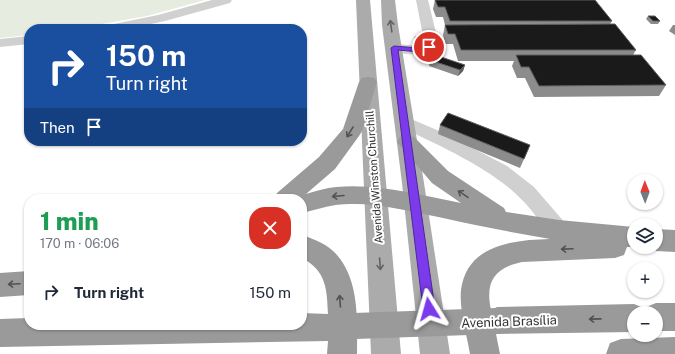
<!DOCTYPE html>
<meta charset="utf-8">
<style>
:root{--surface:#fff;--page:#f6f6f7;--text:#1f2937;--muted:#747a83}
body{margin:0;font-family:"Public Sans",sans-serif;background:var(--page);color:var(--text);height:100vh;display:flex;flex-direction:column;font-size:15px;white-space:nowrap}
*{box-sizing:border-box;margin:0}
p{font-size:13px;color:var(--muted)}
.icon{flex:none;width:22px;height:22px;fill:none;stroke:currentColor;stroke-width:2;stroke-linecap:round;stroke-linejoin:round}
.map{position:relative;flex:1;overflow:hidden}
.panel{position:absolute;left:24px;top:194px;width:283px;height:136px;display:flex;flex-direction:column;background:var(--surface);border-radius:16px;box-shadow:0 1px 3px #0004}
.panel>*{flex:none}
.guide{position:absolute;left:24px;top:24px;width:283px;height:122px;border-radius:16px;box-shadow:0 1px 3px #0004;background:#1a4fa0;color:#fff;overflow:hidden}
.needle{width:26px;rotate:359deg}
.fabs{position:absolute;left:627px;top:174px;display:grid;gap:8px}
.fabs a{display:grid;place-items:center;width:36px;height:36px;border-radius:50%;background:var(--surface);box-shadow:0 1px 3px #0004;font-size:20px}
.pin{position:absolute;display:grid;place-items:center;width:34px;height:34px;color:#fff;margin:-17px;border:2px solid #fff;border-radius:50%;box-shadow:0 1px 4px #0007}
.me{position:absolute;width:44px;margin:-22px;rotate:352deg;stroke-linejoin:round;filter:drop-shadow(0 0 3px #0008)}
.turn{display:flex;align-items:center;gap:14px;height:84px;padding:0 16px;font-size:18px}
.turn .icon{width:52px;height:52px;stroke-width:2.5}
.turn b{display:block;font-size:28px;line-height:34px}
.then{display:flex;align-items:center;height:38px;padding:0 16px;background:#0003;gap:8px;font-size:15px}
.round{display:grid;place-items:center;flex:none;width:42px;height:42px;border-radius:16px;background:var(--page)}
.summary{display:flex;align-items:center;justify-content:space-between;height:68px;padding:0 16px}
h1{font-size:24px;font-weight:800;line-height:30px;color:#1e9e55}
ul{padding:0;list-style:none}
li{display:flex;align-items:center;gap:12px;height:60px;padding:0 16px}
li div{flex:1}
li b{display:block;font-size:15px}
li em{font-style:normal}
.map>svg:first-child{display:block}
.green{fill:#e6ecdf}
.lines{fill:none;stroke-linecap:round;stroke-linejoin:round}
.minor{fill:#d0d0d0;fill-rule:evenodd}
.major{fill:#ababab;fill-rule:evenodd}
.highway{fill:#9a9a9a;fill-rule:evenodd}
.highway-bridge{stroke:#9a9a9a;stroke-width:26}
.wall{fill:#8c8c8c}
.shaded-wall{fill:#5f5f5f}
.building{fill:#1a1a1a;stroke:#5f5f5f}
.oneway{stroke:#636363}
.oneway2{stroke:#525252}
.route{fill:#7c3aed;stroke:#51269a}
.labels{text-anchor:middle;stroke-width:4;stroke-linejoin:round;paint-order:stroke}
.street-label{font-size:11px;fill:#333;stroke:#fff}
.near-street-label{font-size:13px;fill:#333;stroke:#fff}
</style>
<div class="map">
<svg width="675" height="354" viewBox="0 0 675 354">
<rect width="100%" height="100%" fill="#fff"/>
<!-- green -->
<path class="green" d="M 0,0 L 205,0 L 147,16 L 73,29 L 29,29 L 29,35 L 0,38 Z"/>
<g class="lines">
<!-- minor -->
<path class="minor" d="M 212,0 L 232,0 L 230,3 L 165,21 L 127,29 L 102,29 L 104,26 L 158,15 Z
M 416,0 L 428,0 L 438,41 C 437,44 436,48 434,50 C 425,57 400,54 389,51 L 387,48 L 389,45 C 400,42 412,48 423,44 L 424,41 Z
M 29,36 L 29,44 L 0,47 L 0,39 Z
M 404,116 L 444,133 L 507,166 L 534,187 L 566,224 L 570,230 L 566,236 L 559,239 L 552,236 C 541,224 532,209 520,198 C 492,169 435,143 398,126 L 396,122 L 398,118 Z"/>
<!-- major -->
<path class="major" d="M 356,0 L 370,0 L 401,354 L 371,354 Z
M 381,0 L 395,0 L 398,25 L 424,183 L 450,354 L 420,354 L 402,183 L 382,25 Z"/>
<!-- highway -->
<path class="highway" d="M 368,77 L 374,78 L 377,82 L 362,131 L 359,136 L 335,169 L 306,194 C 316,191 326,188 336,187 C 377,183 420,195 461,203 L 432,183 L 397,142 L 400,137 L 407,135 L 414,137 L 448,171 L 504,208 L 506,212 L 559,220 L 634,227 L 634,247 L 635,247 L 627,247 L 624,255 L 615,258 L 522,262 C 494,268 485,282 491,310 L 497,307 L 634,304 L 644,308 L 645,310 L 646,307 L 656,303 L 675,303 L 675,331 L 656,331 L 656,313 L 634,313 L 634,332 L 496,334 L 500,354 L 470,354 C 467,335 459,309 461,290 C 467,244 514,240 550,239 C 514,233 479,226 443,218 C 413,212 380,203 350,204 C 333,204 318,209 302,213 L 302,199 L 274,199 L 277,193 L 319,157 L 343,129 L 359,82 L 362,78 Z
M 656,229 L 675,230 L 675,252 L 656,251 L 647,247 L 656,247 Z
M 302,235 C 314,239 329,245 337,255 C 360,282 357,321 357,354 L 327,354 L 328,341 L 0,347 L 0,319 L 29,318 L 29,325 L 302,325 L 302,313 L 328,314 C 327,288 326,271 302,258 Z
M 29,271 L 29,295 L 0,297 L 0,273 Z
M 675,337 L 675,354 L 606,354 L 610,343 L 621,339 Z"/>
<!-- highway-bridge -->
<path class="highway-bridge" d="M 326,327 L 497,321"/>
</g>
<!-- wall -->
<path class="wall" d="M 435,0 L 595,0 L 612,21 L 610,24 L 636,50 L 633,55 L 666,85 L 659,96 L 534,97 L 525,78 L 517,78 L 512,66 L 514,61 L 458,61 L 453,44 L 445,44 L 443,35 L 445,25 L 443,17 L 436,17 L 433,9 Z
M 648,16 L 660,21 L 658,24 L 651,24 L 646,19 Z
M 673,25 L 675,25 L 675,35 L 669,31 Z
M 415,37 L 422,41 L 421,44 L 414,43 Z
M 430,60 L 465,65 L 463,71 L 458,76 L 429,66 Z
M 440,125 L 524,159 L 520,168 L 438,134 Z"/>
<!-- shaded-wall -->
<path class="shaded-wall" d="M 465,65 L 463,71 L 458,76 L 460,70 Z"/>
<!-- building -->
<path class="building" d="M 435,0 L 595,0 L 612,21 L 450,21 L 445,7 L 438,7 Z
M 648,16 L 655,16 L 660,21 L 653,21 Z
M 615,24 L 636,50 L 461,50 L 455,34 L 448,34 L 445,25 Z
M 415,37 L 422,37 L 422,41 L 415,40 Z
M 435,55 L 465,65 L 460,70 L 430,60 Z
M 516,55 L 641,55 L 666,85 L 539,86 L 529,67 L 521,67 Z
M 448,113 L 530,145 L 524,159 L 440,125 Z"/>
<!-- one-way arrows -->
<defs><path id="oneway-shaft" d="M-6 0H5M1.5-3L5.5 0L1.5 3" fill="none" stroke-width="1.6" stroke-linecap="round" stroke-linejoin="round"/></defs>
<g class="oneway">
<use href="#oneway-shaft" transform="translate(391 26) rotate(-98)"/>
<use href="#oneway-shaft" transform="translate(380 264) rotate(86)"/>
</g>
<g class="oneway2">
<use href="#oneway-shaft" transform="translate(350 132) rotate(121)"/>
<use href="#oneway-shaft" transform="translate(463 194) rotate(-146)"/>
<use href="#oneway-shaft" transform="translate(338 196) rotate(175)"/>
<use href="#oneway-shaft" transform="translate(567 249) rotate(178)"/>
<use href="#oneway-shaft" transform="translate(14 284) rotate(177)"/>
<use href="#oneway-shaft" transform="translate(340 301) rotate(-94)"/>
<use href="#oneway-shaft" transform="translate(595 319) rotate(179)"/>
</g>
<!-- route -->
<path class="route" d="M 427,45 L 432,47 L 419,52 L 398,50 L 435,309 L 433,313 L 429,315 L 425,313 L 423,309 L 391,48 L 394,46 L 419,48 Z"/>
<g class="labels">
<!-- street labels -->
<g class="street-label">
<text transform="translate(374 177) rotate(-94)" y="4">Avenida Winston Churchill</text>
</g>
<!-- near-street labels -->
<g class="near-street-label">
<text transform="translate(509 321) rotate(-2)" y="5">Avenida Brasília</text>
</g>
</g>
</svg>
<div class="fabs">
<a><svg class="needle" viewBox="-14 -14 28 28"><path d="M0-13l5 13h-10z" fill="#e53935"/><path d="M0 13l5-13h-10z" fill="#747a83"/></svg></a>
<a><svg class="icon" aria-label="layers" viewBox="0 0 24 24"><path d="M12 4l9 5-9 5-9-5zM3 14l9 5 9-5"/></svg></a>
<a>+</a>
<a>−</a>
</div>
<div class="pin" style="left:429px;top:47px;background:#d93025"><svg class="icon" aria-label="arrive" viewBox="0 0 24 24"><path d="M6 21V4h12l-3 4 3 4H6"/></svg></div>
<svg class="me" style="left:429px;top:309px" viewBox="-20 -20 40 40"><path d="M0-17L14 15 0 8-14 15z" fill="#7c3aed" stroke="#fff" stroke-width="4"/></svg>
<div class="guide">
<div class="turn"><svg class="icon" aria-label="right" viewBox="0 0 24 24"><path d="M7 20v-9h11M14 6l5 5-5 5"/></svg><div><b>150 m</b>Turn right</div></div>
<div class="then">Then<svg class="icon" aria-label="arrive" viewBox="0 0 24 24"><path d="M6 21V4h12l-3 4 3 4H6"/></svg></div>
</div>
<section class="panel">
<div class="summary"><div><h1>1 min</h1><p>170 m · 06:06</p></div><a class="round" style="background:#d93025;color:#fff"><svg class="icon" aria-label="close" viewBox="0 0 24 24"><path d="M6 6l12 12M18 6L6 18"/></svg></a></div>
<ul>
<li><svg class="icon" aria-label="right" viewBox="0 0 24 24"><path d="M7 20v-9h11M14 6l5 5-5 5"/></svg><div><b>Turn right</b></div><em>150 m</em></li>
</ul>
</section>
</div>
